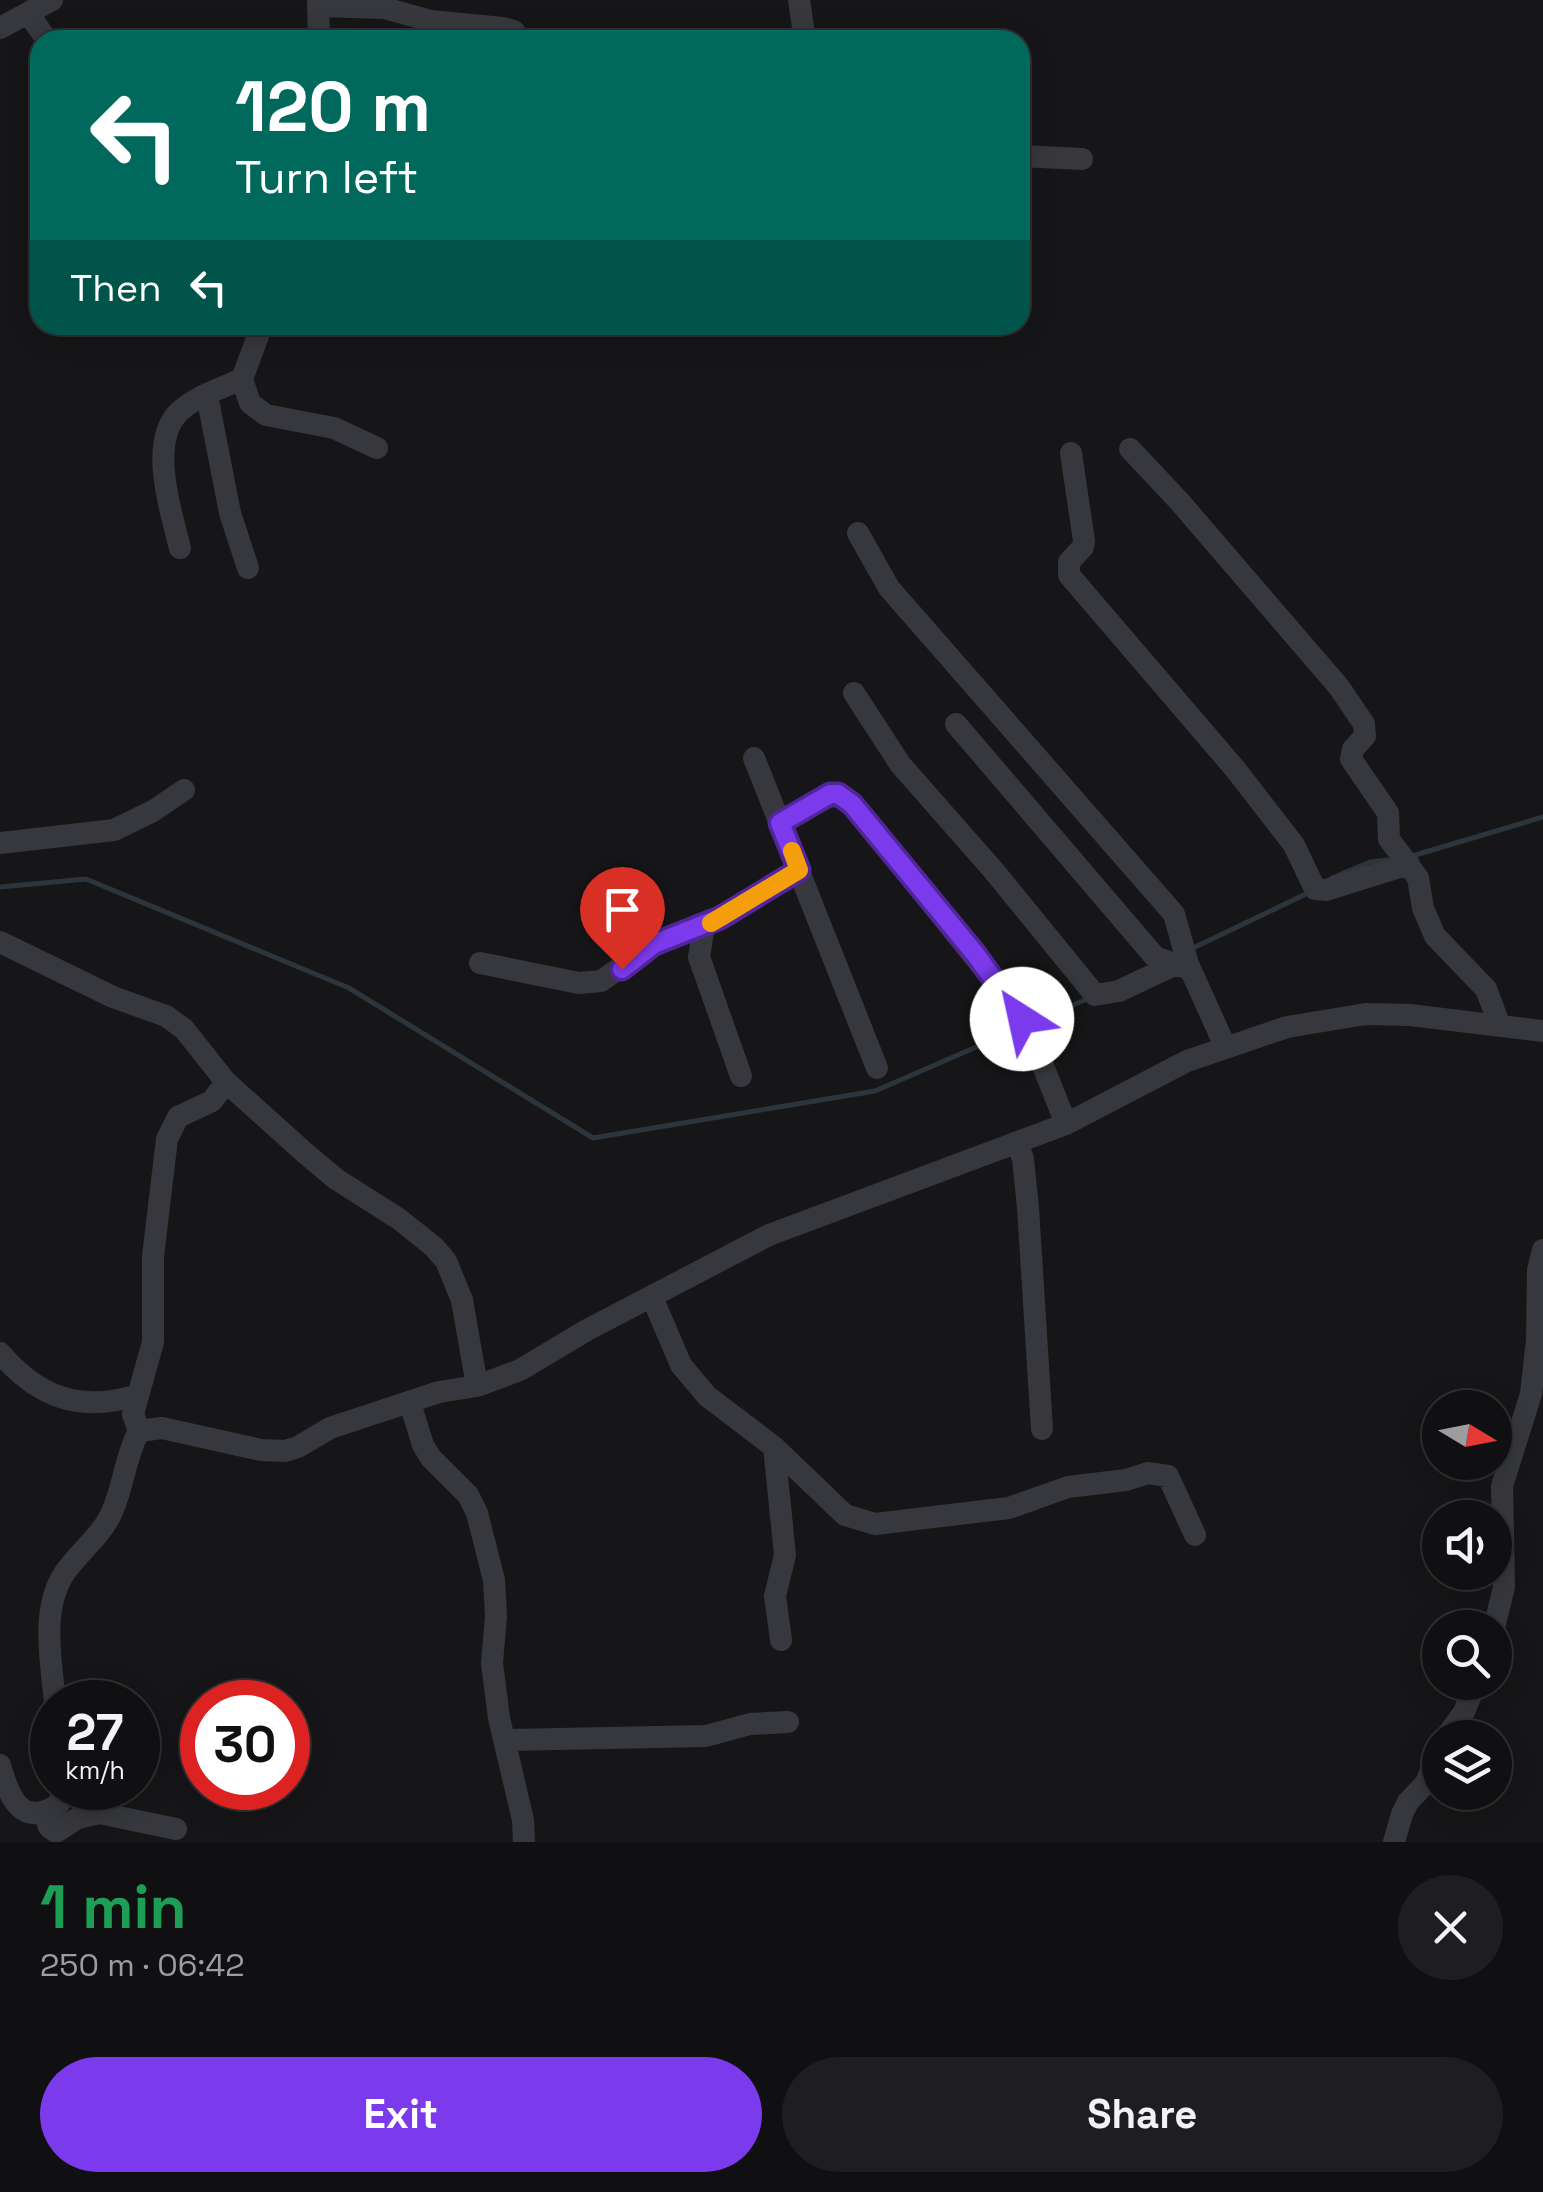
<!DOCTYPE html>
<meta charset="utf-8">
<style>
:root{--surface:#101012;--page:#1e1e20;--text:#f1f3f6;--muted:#9c9d9f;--line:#303032;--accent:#7c3aed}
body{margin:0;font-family:"Space Grotesk",sans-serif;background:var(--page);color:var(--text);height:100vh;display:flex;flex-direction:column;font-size:38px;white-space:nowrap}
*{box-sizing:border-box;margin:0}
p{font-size:32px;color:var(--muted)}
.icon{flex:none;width:55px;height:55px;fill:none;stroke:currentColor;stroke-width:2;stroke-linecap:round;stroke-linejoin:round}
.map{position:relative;height:1842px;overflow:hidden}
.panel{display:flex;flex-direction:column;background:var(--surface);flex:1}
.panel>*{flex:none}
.guide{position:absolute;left:30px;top:30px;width:1000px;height:305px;border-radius:30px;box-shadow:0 5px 25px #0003,0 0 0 2px var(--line);background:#00695c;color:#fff;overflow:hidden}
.needle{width:65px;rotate:100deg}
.controls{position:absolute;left:1422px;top:1390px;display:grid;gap:20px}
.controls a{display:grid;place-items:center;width:90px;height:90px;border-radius:50%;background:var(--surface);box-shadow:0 5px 25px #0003,0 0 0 2px var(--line);font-size:50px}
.speed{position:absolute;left:30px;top:1680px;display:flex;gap:20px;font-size:50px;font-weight:700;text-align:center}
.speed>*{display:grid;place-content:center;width:130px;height:130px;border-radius:50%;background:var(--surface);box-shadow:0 5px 25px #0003,0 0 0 2px var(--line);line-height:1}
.speed small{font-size:25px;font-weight:400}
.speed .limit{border:15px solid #d22;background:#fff;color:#111}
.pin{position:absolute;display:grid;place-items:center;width:85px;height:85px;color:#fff;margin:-102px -42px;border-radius:50% 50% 50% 0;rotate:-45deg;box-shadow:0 0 10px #0007}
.pin .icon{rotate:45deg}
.me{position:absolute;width:110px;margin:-55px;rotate:325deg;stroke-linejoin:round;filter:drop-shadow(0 0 8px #0008)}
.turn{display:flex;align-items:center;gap:35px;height:210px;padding:0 40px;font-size:45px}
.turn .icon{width:130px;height:130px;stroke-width:2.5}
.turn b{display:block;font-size:70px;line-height:85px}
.then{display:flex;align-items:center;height:95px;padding:0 40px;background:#0003;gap:20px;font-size:38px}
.round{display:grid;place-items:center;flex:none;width:105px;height:105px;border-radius:52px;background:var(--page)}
.summary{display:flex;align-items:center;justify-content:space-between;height:170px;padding:0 40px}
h1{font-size:60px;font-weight:700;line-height:75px;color:#1e9e55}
.button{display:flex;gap:20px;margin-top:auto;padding:20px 40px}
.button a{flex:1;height:115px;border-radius:60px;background:var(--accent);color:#fff;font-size:40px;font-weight:700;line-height:115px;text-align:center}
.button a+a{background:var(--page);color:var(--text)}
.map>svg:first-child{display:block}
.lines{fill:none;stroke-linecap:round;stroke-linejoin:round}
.stream{stroke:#2c353c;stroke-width:5}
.minor{stroke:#37383d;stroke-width:22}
.route-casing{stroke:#51269a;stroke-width:25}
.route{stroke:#7c3aed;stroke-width:18}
.slow{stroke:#f59e0b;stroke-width:18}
</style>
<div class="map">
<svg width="1543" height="1842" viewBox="0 0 1543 1842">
<rect width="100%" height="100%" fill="#161618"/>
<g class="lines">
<!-- stream -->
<path class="stream" d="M 1412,856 L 1543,817
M 1332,878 L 1370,862 L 1387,860
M 0,887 L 86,879 L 349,988 L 593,1138 L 875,1091 L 1020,1028
M 1189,950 L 1310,892
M 1030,1024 L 1089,998"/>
<!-- minor -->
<path class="minor" d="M 318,0 L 319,40
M 799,0 L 805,40
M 318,6 L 384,8 L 431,21 L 503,28 L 514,31 L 520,40
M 28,13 L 47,40
M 0,28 L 52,0
M 1020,156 L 1082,159
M 262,325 L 242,379 L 250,403 L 266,415 L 334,428 L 377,448
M 207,395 L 230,513 L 248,568
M 1130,449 L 1179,501 L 1339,687 L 1364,724 L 1365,736 L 1353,749 L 1351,759 L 1388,813 L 1389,839 L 1418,878 L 1423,908 L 1435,936 L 1486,989 L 1500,1026
M 1071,453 L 1084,541 L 1083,547 L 1069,562 L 1069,575 L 1236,770 L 1294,845 L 1315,889 L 1326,890 L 1409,864
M 858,533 L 889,588 L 1174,914 L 1188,964 L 1225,1046
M 180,548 C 171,512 148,442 179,412 C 196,396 222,388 242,379
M 854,693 L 900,764 L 994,871 L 1095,995 L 1119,991 L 1174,965
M 956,724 L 1155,957 L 1183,967
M 754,758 L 877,1068
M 780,823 C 802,811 830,783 852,804 L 1014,1006 L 1034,1043 L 1066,1124
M 0,843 L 114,830 L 153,811 L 184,790
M 704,926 L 699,957 L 741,1076
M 0,942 L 113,997 L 166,1016 L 184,1029 L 226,1082 L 305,1153 L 336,1179 L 399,1219 L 434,1247 L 446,1261 L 462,1300 L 477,1386
M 480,963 L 579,983 L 601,981 L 654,944 L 720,918 L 799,870
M 1017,1142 L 1023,1159 L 1028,1208 L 1042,1429
M 652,1297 L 681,1365 L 707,1396 L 774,1447 L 845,1515 L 875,1524 L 1009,1508 L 1068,1487 L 1126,1480 L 1148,1473 L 1168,1476 L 1195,1535
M 0,1353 C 38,1397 78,1412 135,1396
M 410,1403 L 423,1445 L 431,1458 L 468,1495 L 477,1513 L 494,1580 L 496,1616 L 492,1663 L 499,1718 L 523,1820 L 524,1842
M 139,1431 L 133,1414 L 153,1342 L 153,1256 L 167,1139 L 178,1117 L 212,1101 L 226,1082
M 774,1447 L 785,1555 L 775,1596 L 781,1640
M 1494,1628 L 1504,1587 L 1502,1486 L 1531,1394 L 1537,1340 L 1538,1270 L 1543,1250
M 55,1702 C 51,1660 39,1603 69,1567 C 83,1549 103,1533 112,1512 C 124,1485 125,1457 139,1431 L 162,1428 L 261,1450 L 285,1451 L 298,1447 L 330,1428 L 439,1392 L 477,1386 L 520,1370 L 587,1330 L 769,1235 L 1066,1124 L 1187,1061 L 1287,1027 L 1366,1014 L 1410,1015 L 1543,1031
M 1445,1738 L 1464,1712 L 1476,1682
M 504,1740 L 706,1736 L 750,1724 L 788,1722
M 0,1765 C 9,1797 21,1829 59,1804 L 63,1788
M 45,1814 L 49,1827 L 56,1832 L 78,1818 L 99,1813 L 176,1829
M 1394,1842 L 1402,1814 L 1408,1802 L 1426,1783 L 1440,1745"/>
</g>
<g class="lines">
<!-- route casing -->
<g class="route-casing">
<path id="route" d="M 622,969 L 654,944 L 720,918 L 799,870 L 780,823 L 830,794 L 838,794 L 852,804 L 976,955 L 1022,1019"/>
</g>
<!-- route -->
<use href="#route" class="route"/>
<!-- slow -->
<path class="slow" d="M 711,923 L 799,870 L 792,851"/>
</g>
</svg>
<div class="controls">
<a><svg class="needle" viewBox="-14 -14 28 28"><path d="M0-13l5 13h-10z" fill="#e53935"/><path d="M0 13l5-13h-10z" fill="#9c9d9f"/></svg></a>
<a><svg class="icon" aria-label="sound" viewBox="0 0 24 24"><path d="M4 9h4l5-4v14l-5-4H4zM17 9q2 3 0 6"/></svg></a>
<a><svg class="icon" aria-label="search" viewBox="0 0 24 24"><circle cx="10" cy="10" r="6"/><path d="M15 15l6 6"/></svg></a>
<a><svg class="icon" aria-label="layers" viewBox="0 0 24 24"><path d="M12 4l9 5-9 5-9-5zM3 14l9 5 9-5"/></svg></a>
</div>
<div class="speed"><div>27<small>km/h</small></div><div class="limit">30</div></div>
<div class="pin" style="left:622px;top:969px;background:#d93025"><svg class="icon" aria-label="arrive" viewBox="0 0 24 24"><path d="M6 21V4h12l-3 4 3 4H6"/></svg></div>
<svg class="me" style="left:1022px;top:1019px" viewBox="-20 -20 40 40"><circle r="19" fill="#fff"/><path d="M0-13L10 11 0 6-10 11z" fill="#7c3aed"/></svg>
<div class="guide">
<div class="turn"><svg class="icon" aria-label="left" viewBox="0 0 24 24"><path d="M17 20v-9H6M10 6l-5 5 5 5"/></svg><div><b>120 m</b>Turn left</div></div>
<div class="then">Then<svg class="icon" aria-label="left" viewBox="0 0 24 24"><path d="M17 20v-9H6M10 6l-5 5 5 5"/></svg></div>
</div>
</div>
<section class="panel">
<div class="summary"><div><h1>1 min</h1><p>250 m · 06:42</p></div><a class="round"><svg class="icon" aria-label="close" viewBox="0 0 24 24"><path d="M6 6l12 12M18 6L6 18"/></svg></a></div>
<div class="button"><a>Exit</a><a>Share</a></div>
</section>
